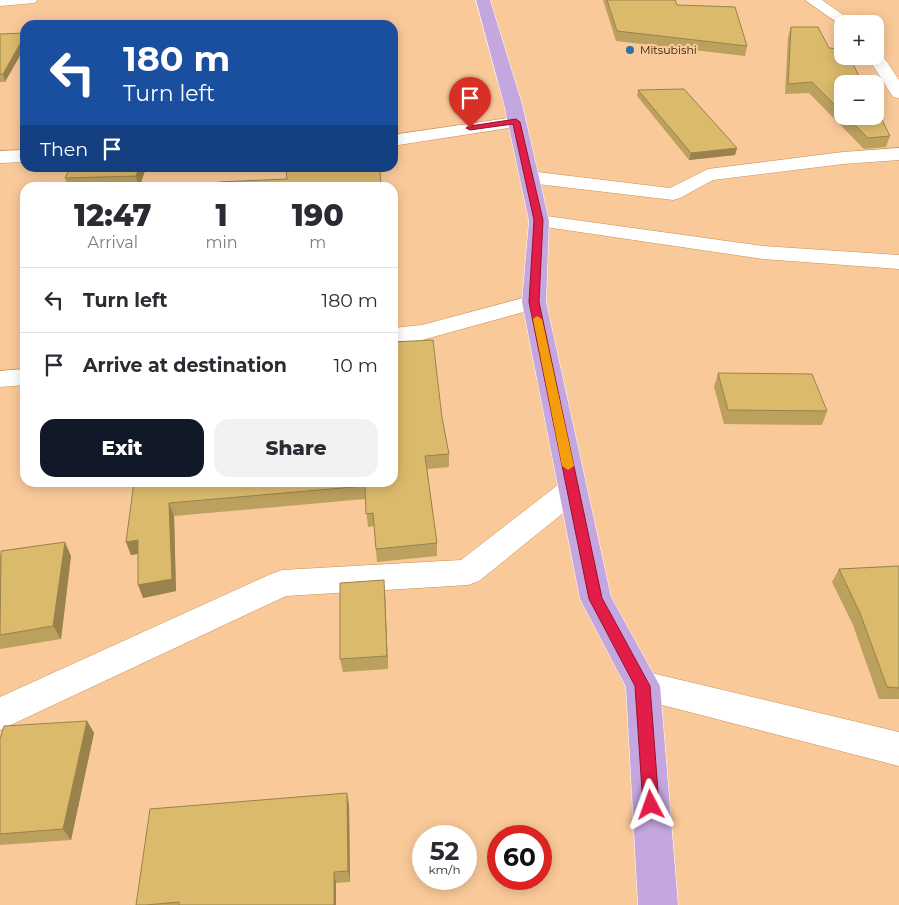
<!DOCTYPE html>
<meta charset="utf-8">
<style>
:root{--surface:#fff;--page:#f2f2f3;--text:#2b2b33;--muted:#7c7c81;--line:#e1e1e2;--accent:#111827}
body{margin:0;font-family:Montserrat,sans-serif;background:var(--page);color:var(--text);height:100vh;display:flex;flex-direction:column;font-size:19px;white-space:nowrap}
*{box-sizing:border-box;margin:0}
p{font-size:16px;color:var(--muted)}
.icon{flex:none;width:28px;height:28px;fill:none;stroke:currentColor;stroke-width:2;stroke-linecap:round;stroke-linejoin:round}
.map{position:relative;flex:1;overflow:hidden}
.panel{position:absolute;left:20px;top:182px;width:378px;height:305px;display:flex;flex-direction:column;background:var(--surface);border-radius:15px;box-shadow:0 2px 12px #0003}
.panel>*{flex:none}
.guide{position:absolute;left:20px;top:20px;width:378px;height:152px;border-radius:15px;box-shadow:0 2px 12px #0003;background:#1a4fa0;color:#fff;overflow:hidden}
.tools{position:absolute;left:834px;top:15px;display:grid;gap:10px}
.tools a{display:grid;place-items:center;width:50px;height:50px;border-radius:10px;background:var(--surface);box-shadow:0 2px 12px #0003;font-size:25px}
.speed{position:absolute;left:412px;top:825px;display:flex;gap:10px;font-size:25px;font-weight:700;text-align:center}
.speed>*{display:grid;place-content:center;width:65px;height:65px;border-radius:50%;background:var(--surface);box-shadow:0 2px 12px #0003;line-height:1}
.speed small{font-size:12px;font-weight:400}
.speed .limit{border:8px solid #d22;background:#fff;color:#111}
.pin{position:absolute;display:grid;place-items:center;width:42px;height:42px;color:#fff;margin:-51px -21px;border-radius:50% 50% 50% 0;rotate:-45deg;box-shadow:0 0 5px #0007}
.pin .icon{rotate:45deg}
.me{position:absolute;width:55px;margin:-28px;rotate:356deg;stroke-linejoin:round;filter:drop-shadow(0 0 4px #0008)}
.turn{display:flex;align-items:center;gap:18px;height:105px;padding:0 20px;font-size:22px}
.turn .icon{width:65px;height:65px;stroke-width:2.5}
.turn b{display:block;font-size:35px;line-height:42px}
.then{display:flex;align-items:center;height:48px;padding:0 20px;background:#0003;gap:10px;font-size:19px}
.eta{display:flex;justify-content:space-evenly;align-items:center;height:85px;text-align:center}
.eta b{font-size:30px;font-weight:800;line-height:35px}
.primary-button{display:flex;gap:10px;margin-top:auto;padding:10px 20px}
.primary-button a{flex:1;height:58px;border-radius:15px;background:var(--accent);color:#fff;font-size:20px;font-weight:800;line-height:58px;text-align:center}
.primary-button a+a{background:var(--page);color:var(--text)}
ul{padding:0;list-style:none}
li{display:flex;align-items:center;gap:15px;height:65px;padding:0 20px;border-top:1px solid var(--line)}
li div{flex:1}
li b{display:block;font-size:19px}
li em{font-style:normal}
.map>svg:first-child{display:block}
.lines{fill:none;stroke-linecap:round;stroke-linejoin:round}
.minor-casing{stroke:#ca9154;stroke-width:1}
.major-casing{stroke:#fff;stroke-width:1}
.minor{fill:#fff;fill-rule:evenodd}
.major{fill:#c5a7e0;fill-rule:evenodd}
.wall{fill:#bca05d}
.shaded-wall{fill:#99824c}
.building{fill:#dbba6c;stroke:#99824c}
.route{fill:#e11d48;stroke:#92132f}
.slow{fill:#f59e0b}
.poi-dot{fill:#2f71a7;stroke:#f9c999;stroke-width:2}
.labels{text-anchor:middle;stroke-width:4.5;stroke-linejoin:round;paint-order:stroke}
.far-poi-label{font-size:11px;fill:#301a01;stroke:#f9c999;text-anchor:start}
</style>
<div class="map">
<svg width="899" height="905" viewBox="0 0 899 905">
<rect width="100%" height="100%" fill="#f9c999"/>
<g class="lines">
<!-- minor casing -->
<g class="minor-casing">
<path id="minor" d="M 0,0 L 37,0 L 35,3 L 0,6 Z
M 805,0 L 822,0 L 856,24 L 842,24 L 842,26 Z
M 875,51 L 881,53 L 899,80 L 899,98 L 893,97 L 867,56 L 875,56 Z
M 516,117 L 522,118 L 525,122 L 522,126 L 392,146 L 392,135 Z
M 899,148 L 899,160 L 843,164 L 713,180 L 680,198 L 673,200 L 529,183 L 522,181 L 519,177 L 522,173 L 529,171 L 670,188 L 708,169 L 843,152 Z
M 25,150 L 25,162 L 0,163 L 0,151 Z
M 539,215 L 763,246 L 899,255 L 899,269 L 763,259 L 532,225 L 529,221 L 532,217 Z
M 534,295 L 542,297 L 546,302 L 542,307 L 422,340 L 392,344 L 392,328 L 422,325 Z
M 25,369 L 25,385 L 0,387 L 0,371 Z
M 573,478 L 583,481 L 587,489 L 583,497 L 479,581 L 468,585 L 286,596 L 0,730 L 0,697 L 271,574 L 282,570 L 461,560 L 563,481 Z
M 643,671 L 899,732 L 899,766 L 631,697 L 626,686 L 631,675 Z"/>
</g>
<!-- major casing -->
<g class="major-casing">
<path id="major" d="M 476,0 L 490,0 L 522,104 L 549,221 L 546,302 L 611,597 L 660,686 L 678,905 L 638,905 L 626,687 L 580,599 L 522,302 L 529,221 L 504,104 Z"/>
</g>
<!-- minor -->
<use href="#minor" class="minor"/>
<!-- major -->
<use href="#major" class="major"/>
</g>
<!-- wall -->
<path class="wall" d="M 603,0 L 675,0 L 677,5 L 747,46 L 745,56 L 616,41 Z
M 791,27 L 842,84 L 842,116 L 875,116 L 890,136 L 886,147 L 864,149 L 809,93 L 785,94 L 788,37 Z
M 0,34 L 5,82 L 0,82 Z
M 638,90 L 737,148 L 735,155 L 689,160 L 637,96 Z
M 70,168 L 146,168 L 139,188 L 68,188 L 65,178 Z
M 718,373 L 827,411 L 822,425 L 724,424 L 714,387 Z
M 442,418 L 449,454 L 449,467 L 427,469 L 437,543 L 437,556 L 377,562 L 374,526 L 368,527 L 365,499 L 174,516 L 176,591 L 143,598 L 138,554 L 131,555 L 126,542 L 134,482 L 392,482 Z
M 0,554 L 71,556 L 61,639 L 0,649 Z
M 899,566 L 899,699 L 879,699 L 853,625 L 832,582 L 839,569 Z
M 385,594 L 388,669 L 343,672 L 340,659 Z
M 87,721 L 94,733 L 71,840 L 0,845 L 0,739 Z
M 349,804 L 350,882 L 336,883 L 336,905 L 136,905 Z"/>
<!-- shaded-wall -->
<path class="shaded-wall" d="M 25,35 L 25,47 L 5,82 L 3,74 Z
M 737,148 L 735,155 L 689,160 L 691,153 Z
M 139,168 L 146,168 L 139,188 L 136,176 Z
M 169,503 L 174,516 L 176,591 L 143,598 L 138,585 Z
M 138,540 L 143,553 L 131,555 L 126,542 Z
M 65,542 L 71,556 L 61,639 L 53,626 Z
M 384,580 L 385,594 L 388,669 L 387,656 Z
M 87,721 L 94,733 L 71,840 L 63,829 Z
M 347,793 L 349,804 L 350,882 L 348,871 Z
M 334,872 L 336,883 L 336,905 L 334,905 Z"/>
<!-- building -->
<path class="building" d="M 607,0 L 675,0 L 677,5 L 735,7 L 747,46 L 617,31 Z
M 791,27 L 818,27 L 829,48 L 842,49 L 842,56 L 849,56 L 863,84 L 842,84 L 842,112 L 812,82 L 788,84 Z
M 25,33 L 25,35 L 3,74 L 0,74 L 0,34 Z
M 684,89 L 737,148 L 691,153 L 638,90 Z
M 875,106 L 890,136 L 868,138 L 846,116 L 875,116 Z
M 70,168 L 139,168 L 136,176 L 65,178 Z
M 286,168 L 380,168 L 381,188 L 219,188 L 219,182 L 287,179 Z
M 433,340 L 442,418 L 449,454 L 425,456 L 437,543 L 376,549 L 373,513 L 366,514 L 365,486 L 169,503 L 172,579 L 138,585 L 138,540 L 126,542 L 134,482 L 392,482 L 392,342 Z
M 718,373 L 812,374 L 827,411 L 728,410 Z
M 65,542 L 53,626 L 0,635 L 1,551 Z
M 899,566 L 899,688 L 887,687 L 860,613 L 839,569 Z
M 384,580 L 387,656 L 340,659 L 340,583 Z
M 87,721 L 63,829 L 0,834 L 0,739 L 4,726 Z
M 347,793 L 348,871 L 334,872 L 334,905 L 179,905 L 179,902 L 146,905 L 136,905 L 150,809 Z"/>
<!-- route -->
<path class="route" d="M 516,119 L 520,122 L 543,220 L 539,302 L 602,598 L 650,686 L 659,805 L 657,811 L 651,813 L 646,811 L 643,805 L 635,686 L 589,599 L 529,302 L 534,220 L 513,124 L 470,130 L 466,128 L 470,126 Z"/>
<!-- slow -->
<path class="slow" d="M 537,316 L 542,319 L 574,466 L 568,470 L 562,466 L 533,319 Z"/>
<!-- markers -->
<circle class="poi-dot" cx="630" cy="50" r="5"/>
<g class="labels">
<!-- far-poi labels -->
<g class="far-poi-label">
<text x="640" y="54">Mitsubishi</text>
</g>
</g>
</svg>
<div class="tools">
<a>+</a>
<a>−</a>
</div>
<div class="speed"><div>52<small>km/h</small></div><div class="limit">60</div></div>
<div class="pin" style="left:470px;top:128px;background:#d93025"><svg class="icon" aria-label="arrive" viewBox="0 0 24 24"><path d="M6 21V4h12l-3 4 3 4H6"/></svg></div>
<svg class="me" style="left:651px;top:805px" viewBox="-20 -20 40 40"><path d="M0-17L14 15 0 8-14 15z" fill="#e11d48" stroke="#fff" stroke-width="4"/></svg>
<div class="guide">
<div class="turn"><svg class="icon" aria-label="left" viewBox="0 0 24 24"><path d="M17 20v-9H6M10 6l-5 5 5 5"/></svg><div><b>180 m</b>Turn left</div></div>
<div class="then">Then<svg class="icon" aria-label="arrive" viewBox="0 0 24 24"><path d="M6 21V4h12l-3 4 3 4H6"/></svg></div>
</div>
<section class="panel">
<div class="eta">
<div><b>12:47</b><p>Arrival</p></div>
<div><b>1</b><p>min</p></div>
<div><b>190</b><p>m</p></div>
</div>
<ul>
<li><svg class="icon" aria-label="left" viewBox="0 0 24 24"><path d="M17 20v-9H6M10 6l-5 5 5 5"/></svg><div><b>Turn left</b></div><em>180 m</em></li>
<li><svg class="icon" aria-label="arrive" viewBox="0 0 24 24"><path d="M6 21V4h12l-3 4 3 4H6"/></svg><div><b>Arrive at destination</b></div><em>10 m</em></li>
</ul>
<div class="primary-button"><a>Exit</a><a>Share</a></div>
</section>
</div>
